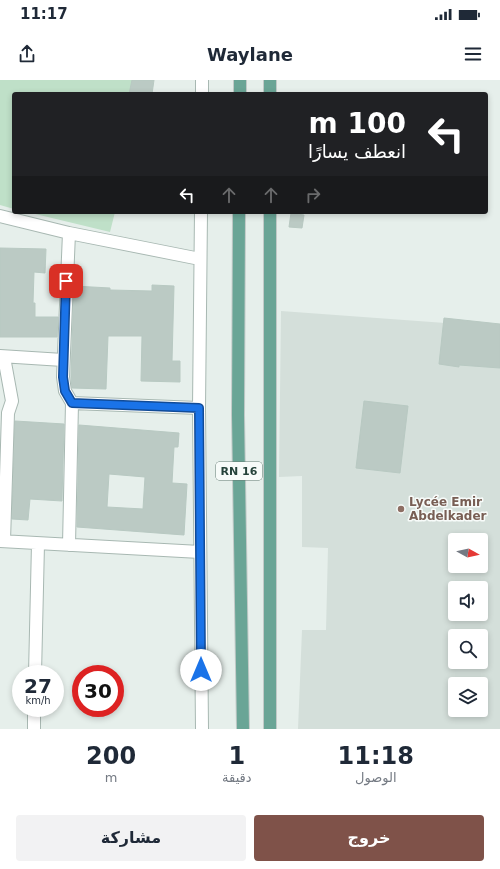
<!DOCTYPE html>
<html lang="ar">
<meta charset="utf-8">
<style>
:root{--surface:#fff;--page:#f2f2f3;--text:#1f2937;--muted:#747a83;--accent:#7f5249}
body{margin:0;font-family:"DejaVu Sans","Noto Naskh Arabic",sans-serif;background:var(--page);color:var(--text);direction:rtl;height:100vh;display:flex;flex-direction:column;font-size:15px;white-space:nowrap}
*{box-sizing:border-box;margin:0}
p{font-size:13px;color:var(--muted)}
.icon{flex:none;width:22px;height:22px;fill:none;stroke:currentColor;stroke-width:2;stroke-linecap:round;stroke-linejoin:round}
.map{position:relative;height:649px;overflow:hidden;direction:ltr}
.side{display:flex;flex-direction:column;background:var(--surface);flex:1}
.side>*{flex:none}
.banner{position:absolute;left:12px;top:12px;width:476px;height:122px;border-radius:4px;box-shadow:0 2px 6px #0003;direction:rtl;background:#202124;color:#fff;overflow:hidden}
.needle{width:26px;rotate:98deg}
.tools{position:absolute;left:448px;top:453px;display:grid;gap:8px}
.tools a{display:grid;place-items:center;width:40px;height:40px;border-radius:4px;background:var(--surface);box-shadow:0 2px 6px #0003;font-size:20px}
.speed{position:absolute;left:12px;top:585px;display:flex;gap:8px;font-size:20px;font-weight:700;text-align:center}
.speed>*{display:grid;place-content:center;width:52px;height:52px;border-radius:50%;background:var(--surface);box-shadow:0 2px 6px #0003;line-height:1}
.speed small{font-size:10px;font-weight:400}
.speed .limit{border:6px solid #d22;background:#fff;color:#111}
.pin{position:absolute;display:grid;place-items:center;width:34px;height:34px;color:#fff;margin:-17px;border-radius:8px;box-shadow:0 2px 6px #0006}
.me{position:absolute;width:44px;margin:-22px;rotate:0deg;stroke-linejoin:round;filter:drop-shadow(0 0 3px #0008)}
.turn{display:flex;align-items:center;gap:14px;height:84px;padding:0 16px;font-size:18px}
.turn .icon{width:52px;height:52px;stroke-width:2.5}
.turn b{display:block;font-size:28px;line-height:34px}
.lanes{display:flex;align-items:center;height:38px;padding:0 16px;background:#0003;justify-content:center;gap:20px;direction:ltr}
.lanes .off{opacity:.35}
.eta{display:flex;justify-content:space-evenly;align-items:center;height:68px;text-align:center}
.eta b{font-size:24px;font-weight:800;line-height:28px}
.cta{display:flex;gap:8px;margin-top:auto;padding:8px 16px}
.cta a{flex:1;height:46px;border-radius:4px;background:var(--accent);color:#fff;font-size:16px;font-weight:800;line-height:46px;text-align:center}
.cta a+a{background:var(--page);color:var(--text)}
.status{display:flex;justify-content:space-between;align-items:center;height:28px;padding:0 20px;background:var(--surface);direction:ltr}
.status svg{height:11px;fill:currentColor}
header{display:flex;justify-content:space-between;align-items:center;height:52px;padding:0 16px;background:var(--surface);font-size:18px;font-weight:800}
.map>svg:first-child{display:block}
.built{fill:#d4dfda;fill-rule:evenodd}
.green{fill:#bfe0c8}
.building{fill:#bbcac4;stroke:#b8c9c2;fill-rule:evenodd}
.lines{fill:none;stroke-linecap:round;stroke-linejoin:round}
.minor-casing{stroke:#a8b8b2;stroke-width:14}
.major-casing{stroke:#c2cac8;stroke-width:14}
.minor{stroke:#fff;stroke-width:12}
.major{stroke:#6aa596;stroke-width:12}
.route-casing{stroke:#114b97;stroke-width:10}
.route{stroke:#1a73e8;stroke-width:7}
.education-dot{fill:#8d6e63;stroke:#f7fbf9;stroke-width:1.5}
.labels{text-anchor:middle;stroke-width:3;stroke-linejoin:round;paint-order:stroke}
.shield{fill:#f7fbf9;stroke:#637a73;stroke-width:1}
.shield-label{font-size:11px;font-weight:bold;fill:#24423a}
.education-label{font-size:12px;font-weight:bold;fill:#785e54;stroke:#f7fbf9;text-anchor:start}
</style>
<div class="status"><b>11:17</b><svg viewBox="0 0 49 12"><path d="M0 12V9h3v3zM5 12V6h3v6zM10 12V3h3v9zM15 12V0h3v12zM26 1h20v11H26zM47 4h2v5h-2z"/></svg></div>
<header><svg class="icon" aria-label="menu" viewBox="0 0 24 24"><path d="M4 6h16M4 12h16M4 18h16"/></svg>Waylane<svg class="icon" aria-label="share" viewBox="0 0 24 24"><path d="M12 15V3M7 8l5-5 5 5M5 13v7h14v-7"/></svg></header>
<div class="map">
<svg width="500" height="649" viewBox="0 0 500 649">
<rect width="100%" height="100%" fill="#e6efeb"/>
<!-- built -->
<path class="built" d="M 281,231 L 500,247 L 500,649 L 298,649 L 302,550 L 326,550 L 328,468 L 302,467 L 302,396 L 279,397 ZM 455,460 L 481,460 L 481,486 L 455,486 ZM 455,508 L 481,508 L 481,534 L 455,534 ZM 455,556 L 481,556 L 481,582 L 455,582 ZM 455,604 L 481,604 L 481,630 L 455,630 Z"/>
<!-- green -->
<path class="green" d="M 0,0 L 148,0 L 145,14 L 14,14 L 14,129 L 0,125 Z
M 27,132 L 115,132 L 110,152 Z"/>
<!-- building -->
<path class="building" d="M 132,0 L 154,0 L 152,14 L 129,14 Z
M 291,133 L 304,135 L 302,148 L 289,147 Z
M 0,168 L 46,169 L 45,193 L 34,192 L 33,223 L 35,223 L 35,237 L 58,237 L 57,257 L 0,257 Z
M 152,205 L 174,206 L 172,281 L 180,281 L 180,302 L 141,301 L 142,256 L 108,256 L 106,309 L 72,308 L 71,297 L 74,206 L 110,208 L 110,210 L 152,211 Z
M 444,238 L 500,244 L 500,288 L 459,285 L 459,287 L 439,284 Z
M 364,321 L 408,326 L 400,393 L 356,388 Z
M 15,341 L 64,344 L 62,421 L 30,419 L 28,440 L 12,439 Z
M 79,345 L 179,353 L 178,367 L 174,367 L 172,403 L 187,404 L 184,455 L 77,447 ZM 109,394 L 145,397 L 143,429 L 107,427 Z"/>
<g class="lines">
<!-- minor casing -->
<g class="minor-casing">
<path id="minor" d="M 202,14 L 202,0
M 201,132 L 199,328 L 202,649
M 0,136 L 69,153 L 200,179
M 69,153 L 63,297 L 65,311 L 72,323 L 69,465
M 0,276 L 63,280
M 72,323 L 199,328
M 0,461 L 200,472
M 4,461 L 8,333 L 12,321 L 4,277
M 35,594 L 38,464
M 34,649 L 34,628"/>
</g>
<!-- major casing -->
<g class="major-casing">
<path id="major" d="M 240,14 L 240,0
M 270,14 L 270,0
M 239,132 L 238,335 L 243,649
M 270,649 L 270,132"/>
</g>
<!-- minor -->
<use href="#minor" class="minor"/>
<!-- major -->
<use href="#major" class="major"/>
</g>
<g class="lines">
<!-- route casing -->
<g class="route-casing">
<path id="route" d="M 66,201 L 63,297 L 65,311 L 72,323 L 199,328 L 201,590"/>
</g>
<!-- route -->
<use href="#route" class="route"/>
</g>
<!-- markers -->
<circle class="education-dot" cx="401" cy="429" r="4"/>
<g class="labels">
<!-- shield labels -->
<rect class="shield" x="216" y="382" width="46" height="18" rx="3"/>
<g class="shield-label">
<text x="239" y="395">RN 16</text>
</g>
<!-- education labels -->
<g class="education-label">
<text x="409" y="426">Lycée Emir<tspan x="409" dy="14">Abdelkader</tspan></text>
</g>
</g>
</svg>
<div class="tools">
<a><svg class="needle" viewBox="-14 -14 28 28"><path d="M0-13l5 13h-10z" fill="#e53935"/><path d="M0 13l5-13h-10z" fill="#747a83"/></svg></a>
<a><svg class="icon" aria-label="sound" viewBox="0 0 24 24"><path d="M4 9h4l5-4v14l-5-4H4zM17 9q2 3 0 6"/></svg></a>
<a><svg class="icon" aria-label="search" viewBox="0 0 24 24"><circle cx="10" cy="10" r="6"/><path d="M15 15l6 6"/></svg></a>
<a><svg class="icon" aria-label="layers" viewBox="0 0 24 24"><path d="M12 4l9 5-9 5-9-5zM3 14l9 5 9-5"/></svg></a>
</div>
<div class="speed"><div>27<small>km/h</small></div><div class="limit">30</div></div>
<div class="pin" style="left:66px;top:201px;background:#d93025"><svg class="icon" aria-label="arrive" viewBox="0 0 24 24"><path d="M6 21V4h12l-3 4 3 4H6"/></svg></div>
<svg class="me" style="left:201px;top:590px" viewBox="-20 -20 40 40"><circle r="19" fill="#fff"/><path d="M0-13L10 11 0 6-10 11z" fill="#1a73e8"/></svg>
<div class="banner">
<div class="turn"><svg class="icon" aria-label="left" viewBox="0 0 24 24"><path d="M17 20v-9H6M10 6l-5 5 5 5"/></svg><div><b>100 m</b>انعطف يسارًا</div></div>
<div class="lanes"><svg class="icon" aria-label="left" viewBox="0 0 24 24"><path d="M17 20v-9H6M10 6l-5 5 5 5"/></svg><svg class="icon off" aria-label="ahead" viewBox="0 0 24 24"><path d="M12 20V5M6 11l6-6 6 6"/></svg><svg class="icon off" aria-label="ahead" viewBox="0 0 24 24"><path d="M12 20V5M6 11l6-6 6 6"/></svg><svg class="icon off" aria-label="right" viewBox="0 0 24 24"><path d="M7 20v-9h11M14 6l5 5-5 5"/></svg></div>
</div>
</div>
<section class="side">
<div class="eta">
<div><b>11:18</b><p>الوصول</p></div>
<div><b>1</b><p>دقيقة</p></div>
<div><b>200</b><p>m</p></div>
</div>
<div class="cta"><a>خروج</a><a>مشاركة</a></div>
</section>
